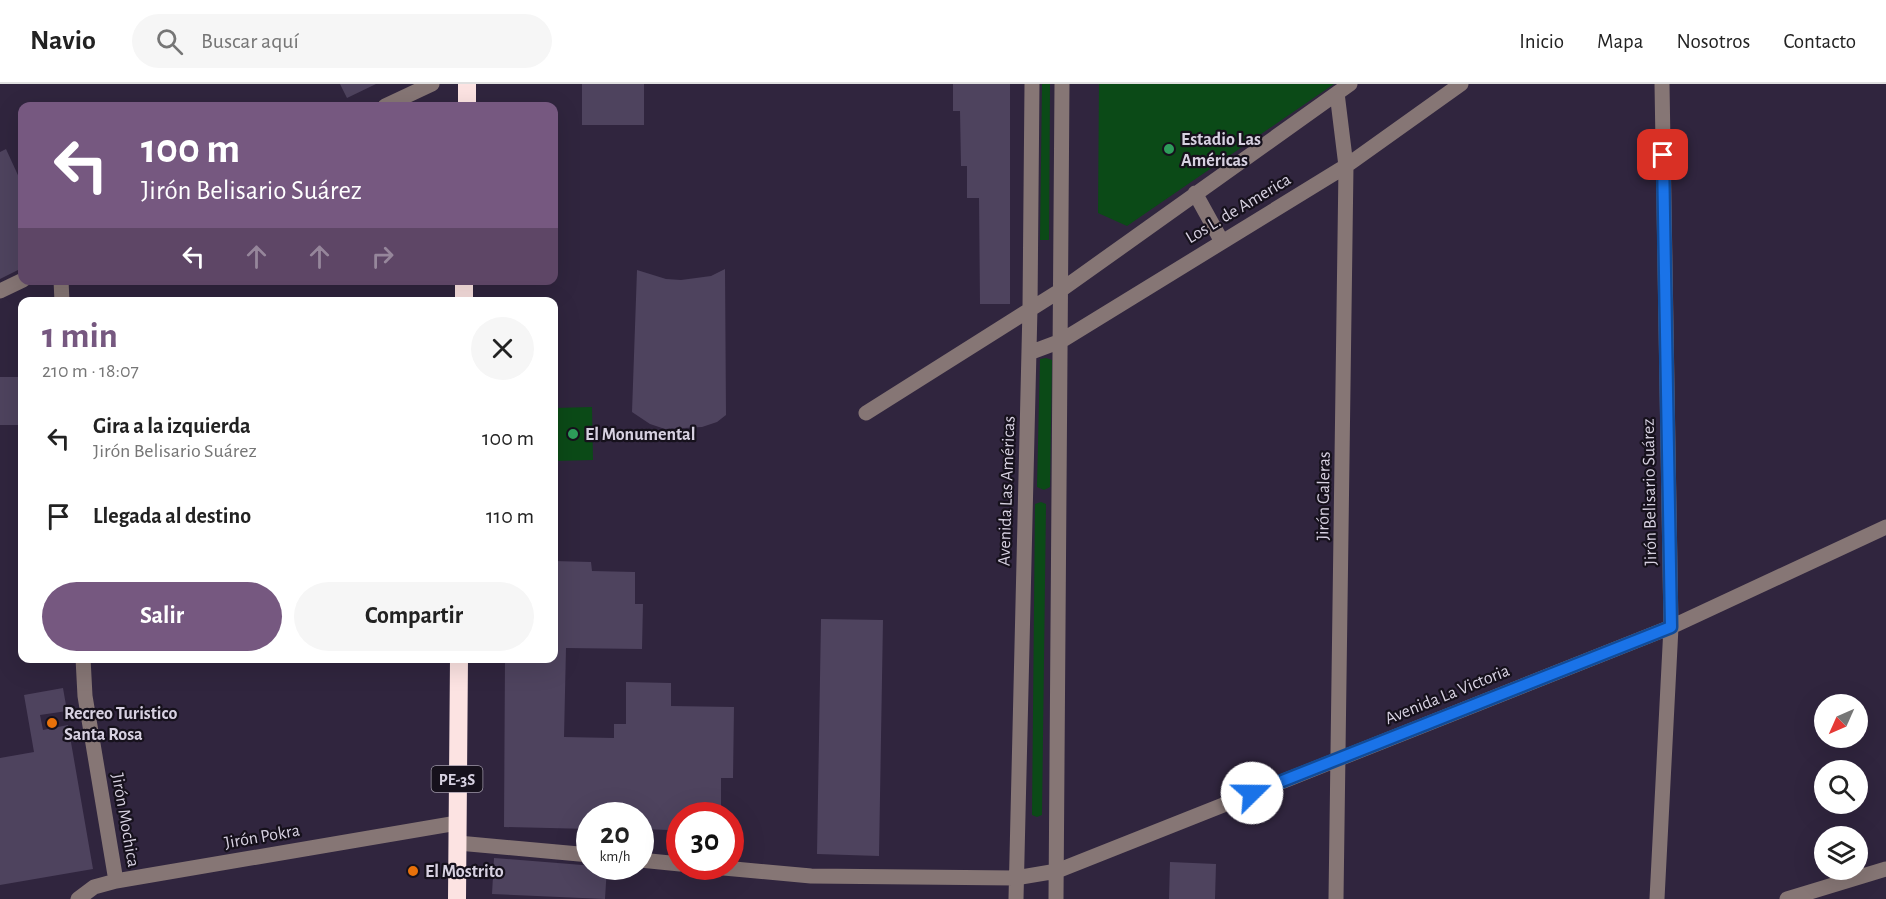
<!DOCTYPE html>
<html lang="es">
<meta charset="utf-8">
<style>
:root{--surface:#fff;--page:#f6f6f6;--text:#222;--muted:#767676;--line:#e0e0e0;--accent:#765880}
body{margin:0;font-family:"Alegreya Sans",sans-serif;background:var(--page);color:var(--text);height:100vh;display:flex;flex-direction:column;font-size:22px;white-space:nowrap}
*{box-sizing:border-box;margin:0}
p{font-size:20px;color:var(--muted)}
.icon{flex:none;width:33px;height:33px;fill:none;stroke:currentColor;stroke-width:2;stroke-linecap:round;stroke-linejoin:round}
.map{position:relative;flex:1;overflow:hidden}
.sheet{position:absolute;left:18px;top:213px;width:540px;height:366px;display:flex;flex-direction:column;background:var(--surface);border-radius:12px;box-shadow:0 6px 24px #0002}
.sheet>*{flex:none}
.banner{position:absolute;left:18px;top:18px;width:540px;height:183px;border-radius:12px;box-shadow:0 6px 24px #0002;background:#765880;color:#fff;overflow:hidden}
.needle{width:39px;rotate:225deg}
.fabs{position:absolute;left:1814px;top:610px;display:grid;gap:12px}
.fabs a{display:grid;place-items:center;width:54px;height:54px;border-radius:50%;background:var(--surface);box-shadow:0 6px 24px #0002;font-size:30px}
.speed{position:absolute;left:576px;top:718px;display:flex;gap:12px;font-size:30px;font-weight:700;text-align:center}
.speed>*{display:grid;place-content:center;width:78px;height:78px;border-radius:50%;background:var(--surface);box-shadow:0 6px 24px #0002;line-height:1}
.speed small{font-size:15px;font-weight:400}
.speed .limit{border:9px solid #d22;background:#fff;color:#111}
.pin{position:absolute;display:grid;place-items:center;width:51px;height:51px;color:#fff;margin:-26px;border-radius:12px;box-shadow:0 3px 9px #0006}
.me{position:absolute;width:66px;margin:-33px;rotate:68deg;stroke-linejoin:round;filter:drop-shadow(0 0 4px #0008)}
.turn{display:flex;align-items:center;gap:21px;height:126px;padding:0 24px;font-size:27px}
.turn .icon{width:78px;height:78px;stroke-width:2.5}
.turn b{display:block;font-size:42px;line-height:51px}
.lanes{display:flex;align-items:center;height:57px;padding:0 24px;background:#0003;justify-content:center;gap:30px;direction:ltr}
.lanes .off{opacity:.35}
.round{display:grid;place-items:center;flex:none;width:63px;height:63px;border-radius:32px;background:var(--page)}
.summary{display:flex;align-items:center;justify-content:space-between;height:102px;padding:0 24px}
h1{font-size:36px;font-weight:600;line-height:45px;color:var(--accent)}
.cta{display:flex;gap:12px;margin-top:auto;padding:12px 24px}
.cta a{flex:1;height:69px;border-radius:36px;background:var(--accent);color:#fff;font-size:24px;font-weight:600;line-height:69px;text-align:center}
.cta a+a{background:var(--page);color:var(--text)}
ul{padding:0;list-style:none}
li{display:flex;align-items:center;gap:18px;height:78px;padding:0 24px}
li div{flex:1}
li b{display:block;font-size:22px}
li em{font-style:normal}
header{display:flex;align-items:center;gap:36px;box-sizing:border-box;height:84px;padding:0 30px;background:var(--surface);border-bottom:2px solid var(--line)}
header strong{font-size:28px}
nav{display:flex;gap:33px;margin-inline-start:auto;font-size:21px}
.search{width:420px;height:54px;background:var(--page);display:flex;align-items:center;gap:15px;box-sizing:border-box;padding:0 21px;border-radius:33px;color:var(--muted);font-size:22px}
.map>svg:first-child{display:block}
.green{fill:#0b4a17}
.building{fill:#4e435e}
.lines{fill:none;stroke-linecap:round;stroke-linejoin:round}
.minor{stroke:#867675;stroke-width:15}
.highway{stroke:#fce3e2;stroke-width:18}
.route-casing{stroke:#114b97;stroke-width:15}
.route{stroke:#1a73e8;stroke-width:10}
.leisure-dot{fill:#2e9e5b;stroke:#16111c;stroke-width:2}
.food-dot{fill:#e8710a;stroke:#16111c;stroke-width:2}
.labels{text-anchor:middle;stroke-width:4.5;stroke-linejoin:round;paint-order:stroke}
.shield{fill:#16111c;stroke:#9d97a6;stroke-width:1.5}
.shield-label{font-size:16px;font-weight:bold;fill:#d7d1e1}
.poi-label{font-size:18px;font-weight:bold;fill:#d7d1e1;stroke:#16111c;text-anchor:start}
.street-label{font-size:18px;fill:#d7d1e1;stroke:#16111c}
</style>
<header>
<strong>Navio</strong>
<div class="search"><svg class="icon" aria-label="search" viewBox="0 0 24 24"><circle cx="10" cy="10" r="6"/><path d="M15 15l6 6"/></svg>Buscar aquí</div>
<nav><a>Inicio</a><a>Mapa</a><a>Nosotros</a><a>Contacto</a></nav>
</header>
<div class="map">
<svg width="1886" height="815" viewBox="0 0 1886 815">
<rect width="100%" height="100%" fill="#30253e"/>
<!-- green -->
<path class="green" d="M 1042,0 L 1050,0 L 1049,156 L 1040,156 Z
M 1099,0 L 1334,0 L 1127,142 L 1098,129 Z
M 1046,274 L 1052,276 L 1050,403 L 1044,406 L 1037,403 L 1040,275 Z
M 592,323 L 593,376 L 554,377 L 554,324 Z
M 1041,418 L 1046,420 L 1042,731 L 1037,733 L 1032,731 L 1035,420 Z"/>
<!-- building -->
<path class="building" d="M 340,0 L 376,0 L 347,14 Z
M 582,0 L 644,0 L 644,41 L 582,41 Z
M 953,0 L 1010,0 L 1010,220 L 980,220 L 979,114 L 967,114 L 967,82 L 961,82 L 960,27 L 953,27 Z
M 6,65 L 22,100 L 22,184 L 0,195 L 0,68 Z
M 725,185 L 726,331 L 717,338 L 702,343 L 665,345 L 650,340 L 632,328 L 637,186 L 666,195 L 681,196 L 711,192 Z
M 0,293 L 22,293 L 22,341 L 0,341 Z
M 554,477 L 591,478 L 592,487 L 635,488 L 635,520 L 643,520 L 642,565 L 566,564 L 564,653 L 614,654 L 614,640 L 626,640 L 626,598 L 671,599 L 671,622 L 734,623 L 733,694 L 721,694 L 721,732 L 680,732 L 680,757 L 669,757 L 669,746 L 640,745 L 640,732 L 590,732 L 590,745 L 504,743 L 505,574 L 554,574 Z
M 821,535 L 883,536 L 879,772 L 817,770 Z
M 63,604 L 67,627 L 40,631 L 43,646 L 68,641 L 93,785 L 0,801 L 0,674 L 34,668 L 24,611 Z
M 494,774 L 607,783 L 605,815 L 492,810 Z
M 1170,778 L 1216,780 L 1215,815 L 1169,815 Z"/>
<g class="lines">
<!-- minor -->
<path class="minor" d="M 385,22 L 432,0
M 1195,109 L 1221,156
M 61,196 L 62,218
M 0,207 L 23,196
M 1029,269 L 1061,257 L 1346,82 L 1461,0
M 866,329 L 1061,206 L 1350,0
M 83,574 L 85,612 L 116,797
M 458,759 L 590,771
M 640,776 L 680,780
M 713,783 L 811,792 L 1015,794 L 1057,787 L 1671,543 L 1886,443
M 78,815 L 94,803 L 116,797 L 457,739
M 1016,815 L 1030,224 L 1032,0
M 1056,815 L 1062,0
M 1336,815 L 1346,82 L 1337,9
M 1657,815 L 1671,543 L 1662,0
M 1787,815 L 1886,785"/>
<!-- highway -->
<path class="highway" d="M 467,22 L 467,0
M 464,218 L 464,196
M 457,815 L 459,574"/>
</g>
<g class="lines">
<!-- route casing -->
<g class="route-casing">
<path id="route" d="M 1252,709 L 1671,543 L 1663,71"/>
</g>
<!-- route -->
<use href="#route" class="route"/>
</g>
<!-- markers -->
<g class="leisure-dot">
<circle cx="1169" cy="65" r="6"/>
<circle cx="573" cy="350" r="6"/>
</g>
<g class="food-dot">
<circle cx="52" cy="639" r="6"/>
<circle cx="413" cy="787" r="6"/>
</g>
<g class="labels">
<!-- shield labels -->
<rect class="shield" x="431.5" y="682" width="51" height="26" rx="4.5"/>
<g class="shield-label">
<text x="457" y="701">PE-3S</text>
</g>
<!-- poi labels -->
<g class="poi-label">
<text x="1181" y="61">Estadio Las<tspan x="1181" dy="21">Américas</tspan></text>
<text x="585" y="356">El Monumental</text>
<text x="64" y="635">Recreo Turistico<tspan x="64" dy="21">Santa Rosa</tspan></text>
<text x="425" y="793">El Mostrito</text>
</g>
<!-- street labels -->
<g class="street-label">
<text transform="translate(1238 124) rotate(-31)" y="6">Los L. de America</text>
<text transform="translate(1006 407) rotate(-88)" y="6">Avenida Las Américas</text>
<text transform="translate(1649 408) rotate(-91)" y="6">Jirón Belisario Suárez</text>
<text transform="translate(1323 412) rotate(-89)" y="6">Jirón Galeras</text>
<text transform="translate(1447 610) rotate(-22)" y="6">Avenida La Victoria</text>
<text transform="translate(126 736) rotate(80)" y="6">Jirón Mochica</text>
<text transform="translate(262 752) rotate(-10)" y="6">Jirón Pokra</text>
</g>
</g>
</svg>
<div class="fabs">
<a><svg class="needle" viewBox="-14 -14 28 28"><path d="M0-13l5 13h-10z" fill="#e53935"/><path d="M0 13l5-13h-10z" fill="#767676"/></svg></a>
<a><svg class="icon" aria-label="search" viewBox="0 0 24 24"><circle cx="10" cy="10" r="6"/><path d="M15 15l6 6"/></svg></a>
<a><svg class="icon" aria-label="layers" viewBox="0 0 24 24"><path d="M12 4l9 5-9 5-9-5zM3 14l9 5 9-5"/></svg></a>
</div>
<div class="speed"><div>20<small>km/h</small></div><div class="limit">30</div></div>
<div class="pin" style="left:1663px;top:71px;background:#d93025"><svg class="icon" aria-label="arrive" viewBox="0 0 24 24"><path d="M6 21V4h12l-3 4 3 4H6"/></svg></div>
<svg class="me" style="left:1252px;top:709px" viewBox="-20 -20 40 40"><circle r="19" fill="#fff"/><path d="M0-13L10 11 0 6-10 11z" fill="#1a73e8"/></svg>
<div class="banner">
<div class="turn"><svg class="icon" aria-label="left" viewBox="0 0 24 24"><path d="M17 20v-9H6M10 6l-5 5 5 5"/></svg><div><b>100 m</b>Jirón Belisario Suárez</div></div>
<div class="lanes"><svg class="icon" aria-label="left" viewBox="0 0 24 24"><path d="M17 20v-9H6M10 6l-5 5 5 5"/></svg><svg class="icon off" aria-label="ahead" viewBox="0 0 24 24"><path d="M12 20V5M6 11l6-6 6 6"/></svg><svg class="icon off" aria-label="ahead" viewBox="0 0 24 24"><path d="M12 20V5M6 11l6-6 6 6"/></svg><svg class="icon off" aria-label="right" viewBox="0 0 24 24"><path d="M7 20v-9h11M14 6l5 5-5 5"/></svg></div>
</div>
<section class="sheet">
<div class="summary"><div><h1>1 min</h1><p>210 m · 18:07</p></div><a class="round"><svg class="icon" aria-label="close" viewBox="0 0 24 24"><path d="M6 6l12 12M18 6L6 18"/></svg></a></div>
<ul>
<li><svg class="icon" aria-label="left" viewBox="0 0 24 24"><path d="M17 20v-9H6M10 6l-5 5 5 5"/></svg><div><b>Gira a la izquierda</b><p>Jirón Belisario Suárez</p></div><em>100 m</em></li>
<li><svg class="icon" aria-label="arrive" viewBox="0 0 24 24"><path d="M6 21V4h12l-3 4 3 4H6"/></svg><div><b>Llegada al destino</b></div><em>110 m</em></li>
</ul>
<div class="cta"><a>Salir</a><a>Compartir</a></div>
</section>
</div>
